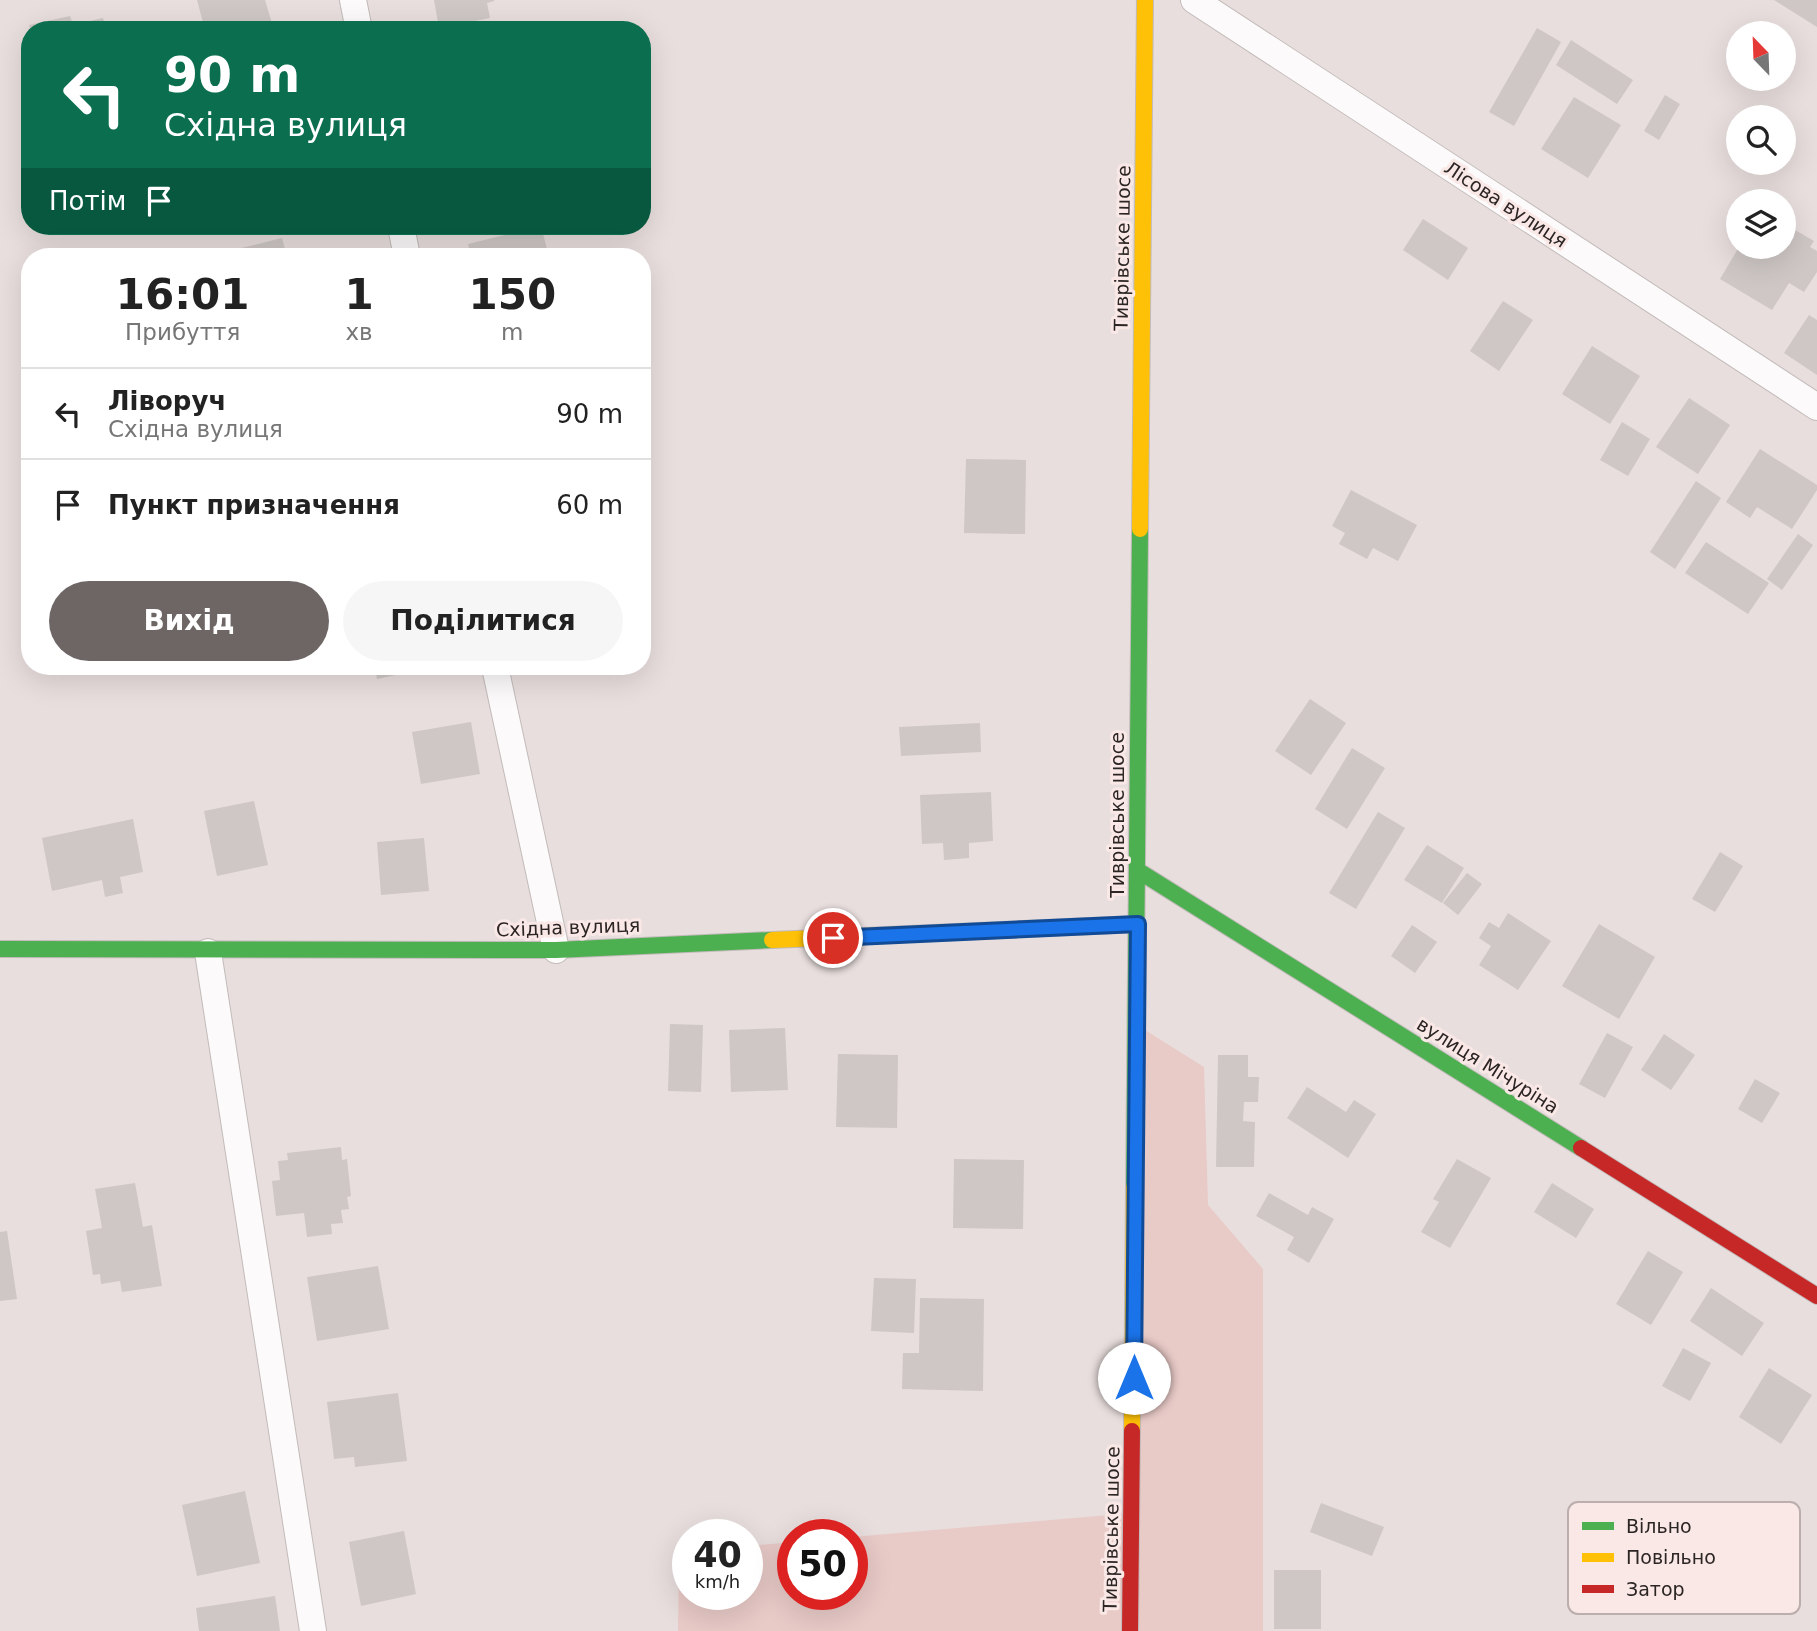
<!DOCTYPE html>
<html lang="uk">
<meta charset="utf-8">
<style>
:root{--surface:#fff;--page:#f6f6f6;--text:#222;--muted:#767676;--line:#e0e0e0;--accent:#6d6665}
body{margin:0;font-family:"DejaVu Sans",sans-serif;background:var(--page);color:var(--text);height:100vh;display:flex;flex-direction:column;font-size:26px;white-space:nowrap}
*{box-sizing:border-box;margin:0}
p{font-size:23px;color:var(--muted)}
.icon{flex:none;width:38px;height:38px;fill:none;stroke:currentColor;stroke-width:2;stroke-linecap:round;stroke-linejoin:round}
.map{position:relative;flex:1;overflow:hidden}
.panel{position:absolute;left:21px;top:248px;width:630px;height:427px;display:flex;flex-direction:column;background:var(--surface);border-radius:28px;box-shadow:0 7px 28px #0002}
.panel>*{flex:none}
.top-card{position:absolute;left:21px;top:21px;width:630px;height:214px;border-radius:28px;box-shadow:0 7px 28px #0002;background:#0b6e4f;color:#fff;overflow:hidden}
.needle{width:46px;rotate:337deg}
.tools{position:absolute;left:1726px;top:21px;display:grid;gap:14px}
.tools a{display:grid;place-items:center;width:70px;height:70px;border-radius:50%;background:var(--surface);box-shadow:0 7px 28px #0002;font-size:35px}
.speed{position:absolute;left:672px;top:1519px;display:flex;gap:14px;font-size:35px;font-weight:700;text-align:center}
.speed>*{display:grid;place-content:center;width:91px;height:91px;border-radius:50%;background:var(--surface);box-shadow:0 7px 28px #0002;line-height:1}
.speed small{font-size:18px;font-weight:400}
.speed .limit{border:10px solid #d22;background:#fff;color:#111}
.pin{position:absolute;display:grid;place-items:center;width:60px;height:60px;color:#fff;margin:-30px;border:4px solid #fff;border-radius:50%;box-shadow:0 2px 7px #0007}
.me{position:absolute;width:77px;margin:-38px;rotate:0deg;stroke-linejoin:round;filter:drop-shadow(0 0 5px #0008)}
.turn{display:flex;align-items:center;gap:24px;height:147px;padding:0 28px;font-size:32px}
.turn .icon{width:91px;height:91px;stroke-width:2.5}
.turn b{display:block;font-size:49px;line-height:60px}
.then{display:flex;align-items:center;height:66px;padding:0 28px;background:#0003;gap:14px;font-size:26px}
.eta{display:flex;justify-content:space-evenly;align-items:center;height:119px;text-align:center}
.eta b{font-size:42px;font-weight:800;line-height:49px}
.action{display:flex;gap:14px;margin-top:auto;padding:14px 28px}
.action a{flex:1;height:80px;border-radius:42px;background:var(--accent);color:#fff;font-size:28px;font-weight:800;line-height:80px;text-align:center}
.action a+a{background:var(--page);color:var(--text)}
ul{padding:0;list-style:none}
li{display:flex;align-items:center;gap:21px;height:91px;padding:0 28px;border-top:2px solid var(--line)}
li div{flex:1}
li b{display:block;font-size:26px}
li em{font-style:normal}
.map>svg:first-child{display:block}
.green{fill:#e8cac7}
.building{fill:#cec7c5}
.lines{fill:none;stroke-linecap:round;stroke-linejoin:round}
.street-casing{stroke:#c2bbba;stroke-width:28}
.fast-casing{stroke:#c2bbba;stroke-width:18}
.slow-casing{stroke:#c2bbba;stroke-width:18}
.jam-casing{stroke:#c2bbba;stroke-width:18}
.street{stroke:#fcfafa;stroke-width:26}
.fast{stroke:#4caf50;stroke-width:16}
.slow{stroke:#ffc107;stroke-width:16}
.jam{stroke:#c62828;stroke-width:16}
.route-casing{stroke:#114b97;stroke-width:18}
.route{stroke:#1a73e8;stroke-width:12}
.labels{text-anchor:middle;stroke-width:6;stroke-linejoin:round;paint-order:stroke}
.street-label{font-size:19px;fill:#2b2524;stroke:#f9e8e6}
.key{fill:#f9e8e6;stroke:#bbaeac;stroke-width:2}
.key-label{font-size:19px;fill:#2b2524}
</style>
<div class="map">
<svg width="1817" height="1631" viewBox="0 0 1817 1631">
<rect width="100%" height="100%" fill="#e8dedd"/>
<!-- green -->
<path class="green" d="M 1137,1025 L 1204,1067 L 1208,1205 L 1263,1269 L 1263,1631 L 678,1631 L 679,1552 L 688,1551 L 688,1594 L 747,1594 L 747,1546 L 793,1542 L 793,1594 L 852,1594 L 852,1537 L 1133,1513 Z"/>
<!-- building -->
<path class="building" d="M 197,0 L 265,0 L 274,30 L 205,30 Z
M 434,0 L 494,0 L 494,1 L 487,3 L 490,18 L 439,28 Z
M 1774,0 L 1817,0 L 1817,27 Z
M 70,16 L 73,25 L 103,18 L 106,30 L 30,30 L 29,25 Z
M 1537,28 L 1561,42 L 1514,126 L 1489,112 Z
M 1571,40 L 1633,80 L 1617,104 L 1556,65 Z
M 1665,95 L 1680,104 L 1659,140 L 1644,131 Z
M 1574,97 L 1621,125 L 1588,178 L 1541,149 Z
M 1423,219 L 1468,248 L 1448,280 L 1403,250 Z
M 1783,223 L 1814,241 L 1810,247 L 1817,251 L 1817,272 L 1804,292 L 1789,283 L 1772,310 L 1720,279 L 1739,247 L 1783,247 Z
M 541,226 L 549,257 L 471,257 L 468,244 Z
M 282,238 L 287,257 L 218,257 L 217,254 Z
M 1503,301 L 1533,320 L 1499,371 L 1470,351 Z
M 1809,315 L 1817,320 L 1817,375 L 1784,353 Z
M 1592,346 L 1640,376 L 1610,424 L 1562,394 Z
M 1689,398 L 1730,425 L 1698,474 L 1656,447 Z
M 1622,422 L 1650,439 L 1628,476 L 1600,460 Z
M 1760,449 L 1817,485 L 1817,490 L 1792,529 L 1757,507 L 1750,518 L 1726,502 Z
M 966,459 L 1026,460 L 1025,534 L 964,533 Z
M 1696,481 L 1721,498 L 1675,569 L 1650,552 Z
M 1351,490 L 1417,525 L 1398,561 L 1373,548 L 1367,559 L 1339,544 L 1345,533 L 1332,526 Z
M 1798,534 L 1813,545 L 1782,590 L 1767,579 Z
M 1706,542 L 1769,583 L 1748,614 L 1685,573 Z
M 642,545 L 650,585 L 642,586 Z
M 30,548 L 30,574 L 29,574 L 23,550 Z
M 375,667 L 428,667 L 428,668 L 377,679 Z
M 1310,699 L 1346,723 L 1311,775 L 1275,751 Z
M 471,722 L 480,774 L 421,784 L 412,732 Z
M 980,723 L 981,752 L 901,756 L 899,727 Z
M 1352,748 L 1385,768 L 1347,829 L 1315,809 Z
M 991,792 L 993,841 L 969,843 L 969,858 L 944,860 L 943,843 L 922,844 L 920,795 Z
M 254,801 L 268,865 L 217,876 L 204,811 Z
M 1378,812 L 1405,828 L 1356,909 L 1329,893 Z
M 133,819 L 143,872 L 120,877 L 123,893 L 105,897 L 102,880 L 52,891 L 42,838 Z
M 424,838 L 429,891 L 381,895 L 377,842 Z
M 1427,845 L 1464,868 L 1442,903 L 1404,880 Z
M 1720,852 L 1743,866 L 1715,912 L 1692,899 Z
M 1467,873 L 1482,884 L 1458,915 L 1443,903 Z
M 1508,913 L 1551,941 L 1518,990 L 1479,965 L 1491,946 L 1479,938 L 1489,922 L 1499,928 Z
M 1599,924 L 1655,957 L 1619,1019 L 1562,986 Z
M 1412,925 L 1437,942 L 1415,973 L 1391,956 Z
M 670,1024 L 703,1025 L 701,1092 L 668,1091 Z
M 785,1028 L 788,1090 L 731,1092 L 729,1030 Z
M 1607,1033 L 1633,1047 L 1605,1098 L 1579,1084 Z
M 1664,1034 L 1695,1055 L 1671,1090 L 1641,1070 Z
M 838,1054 L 898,1055 L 897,1128 L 836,1127 Z
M 1218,1055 L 1248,1055 L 1248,1077 L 1259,1077 L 1258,1102 L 1244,1102 L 1243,1121 L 1255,1122 L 1254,1167 L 1216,1167 Z
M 1755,1079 L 1780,1093 L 1762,1123 L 1738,1109 Z
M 1307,1087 L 1346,1112 L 1354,1100 L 1376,1114 L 1348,1158 L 1287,1118 Z
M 341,1147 L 342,1160 L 347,1159 L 351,1196 L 347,1197 L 349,1209 L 341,1210 L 343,1223 L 331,1224 L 332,1234 L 307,1237 L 304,1213 L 276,1216 L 272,1181 L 280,1180 L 278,1161 L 288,1160 L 287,1153 Z
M 954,1159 L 1024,1160 L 1023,1229 L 953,1228 Z
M 1457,1159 L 1491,1178 L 1450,1248 L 1421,1232 L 1439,1202 L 1433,1199 Z
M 135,1183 L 143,1227 L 152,1225 L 162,1286 L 122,1292 L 120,1281 L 101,1284 L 100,1274 L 93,1275 L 86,1231 L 102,1228 L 95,1189 Z
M 1552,1183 L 1594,1209 L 1576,1238 L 1534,1212 Z
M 1269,1193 L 1308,1215 L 1312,1207 L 1334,1219 L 1309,1263 L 1287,1250 L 1294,1237 L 1256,1216 Z
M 7,1231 L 17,1299 L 0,1301 L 0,1232 Z
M 1648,1251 L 1683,1272 L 1651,1325 L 1616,1304 Z
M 378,1266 L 389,1329 L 317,1341 L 307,1277 Z
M 874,1278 L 916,1279 L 914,1333 L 871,1331 Z
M 1711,1288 L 1764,1323 L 1742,1356 L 1690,1321 Z
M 920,1298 L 984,1299 L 983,1391 L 902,1389 L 903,1353 L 919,1353 Z
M 1683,1348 L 1711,1363 L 1690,1401 L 1662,1386 Z
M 1769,1368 L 1812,1395 L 1781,1444 L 1739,1417 Z
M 398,1393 L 407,1461 L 355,1467 L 354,1457 L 334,1459 L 327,1402 Z
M 245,1491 L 260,1563 L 197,1576 L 182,1505 Z
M 1321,1503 L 1384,1527 L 1372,1556 L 1310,1532 Z
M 404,1531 L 416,1594 L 361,1606 L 349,1542 Z
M 1274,1570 L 1321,1570 L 1321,1629 L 1274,1629 Z
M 275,1596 L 280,1631 L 199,1631 L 196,1608 Z"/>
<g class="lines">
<!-- street casing -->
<g class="street-casing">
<path id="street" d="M 353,0 L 359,30
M 1194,0 L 1817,407
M 401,226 L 407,257
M 495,667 L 556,950
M 208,952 L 313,1631"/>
</g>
<!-- fast casing -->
<g class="fast-casing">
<path id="fast" d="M 1137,870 L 1581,1148
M 0,949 L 556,950 L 772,940
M 1134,1188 L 1140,529"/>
</g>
<!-- slow casing -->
<g class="slow-casing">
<path id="slow" d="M 1140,529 L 1145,0
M 772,940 L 1137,924
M 1132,1431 L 1134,1188"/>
</g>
<!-- jam casing -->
<g class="jam-casing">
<path id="jam" d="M 1581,1148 L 1817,1296
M 1130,1631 L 1132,1431"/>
</g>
<!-- street -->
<use href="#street" class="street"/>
<!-- fast -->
<use href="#fast" class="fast"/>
<!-- slow -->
<use href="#slow" class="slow"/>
<!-- jam -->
<use href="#jam" class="jam"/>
</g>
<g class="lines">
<!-- route casing -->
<g class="route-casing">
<path id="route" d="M 833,938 L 1138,924 L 1134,1378"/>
</g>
<!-- route -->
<use href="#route" class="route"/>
</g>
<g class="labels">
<!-- street labels -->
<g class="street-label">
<text transform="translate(1506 204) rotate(33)" y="7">Лісова вулиця</text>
<text transform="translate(1122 248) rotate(-89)" y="7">Тиврівське шосе</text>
<text transform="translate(1117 815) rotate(-90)" y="7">Тиврівське шосе</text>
<text transform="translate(568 927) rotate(-2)" y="7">Східна вулиця</text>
<text transform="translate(1488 1065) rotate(32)" y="7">вулиця Мічуріна</text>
<text transform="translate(1111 1529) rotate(-89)" y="7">Тиврівське шосе</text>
</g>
</g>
<!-- legend -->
<rect x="1568" y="1502" width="232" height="112" rx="10" class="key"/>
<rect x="1582" y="1522" width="32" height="8" fill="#4caf50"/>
<rect x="1582" y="1553" width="32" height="9" fill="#ffc107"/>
<rect x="1582" y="1585" width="32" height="8" fill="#c62828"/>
<g class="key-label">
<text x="1626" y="1533">Вільно</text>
<text x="1626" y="1564">Повільно</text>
<text x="1626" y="1596">Затор</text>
</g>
</svg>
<div class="tools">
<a><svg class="needle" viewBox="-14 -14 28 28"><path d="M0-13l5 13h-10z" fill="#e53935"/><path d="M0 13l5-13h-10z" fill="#767676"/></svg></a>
<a><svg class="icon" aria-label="search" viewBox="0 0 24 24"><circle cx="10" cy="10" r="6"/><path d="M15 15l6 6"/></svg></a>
<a><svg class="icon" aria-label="layers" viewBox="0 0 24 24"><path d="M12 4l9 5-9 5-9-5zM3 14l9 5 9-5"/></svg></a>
</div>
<div class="speed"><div>40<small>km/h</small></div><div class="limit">50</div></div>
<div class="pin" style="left:833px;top:938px;background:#d93025"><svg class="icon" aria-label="arrive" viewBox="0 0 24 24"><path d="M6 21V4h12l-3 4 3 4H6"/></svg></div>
<svg class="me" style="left:1134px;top:1378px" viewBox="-20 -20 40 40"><circle r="19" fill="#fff"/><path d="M0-13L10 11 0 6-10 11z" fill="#1a73e8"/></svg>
<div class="top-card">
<div class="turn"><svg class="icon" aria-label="left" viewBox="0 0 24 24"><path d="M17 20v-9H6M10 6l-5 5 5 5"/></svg><div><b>90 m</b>Східна вулиця</div></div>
<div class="then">Потім<svg class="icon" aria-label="arrive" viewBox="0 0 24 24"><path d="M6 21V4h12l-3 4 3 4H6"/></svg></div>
</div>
<section class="panel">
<div class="eta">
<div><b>16:01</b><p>Прибуття</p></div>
<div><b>1</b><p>хв</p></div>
<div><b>150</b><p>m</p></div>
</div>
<ul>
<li><svg class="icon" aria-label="left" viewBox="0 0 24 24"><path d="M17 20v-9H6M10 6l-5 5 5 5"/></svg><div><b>Ліворуч</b><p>Східна вулиця</p></div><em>90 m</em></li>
<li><svg class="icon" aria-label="arrive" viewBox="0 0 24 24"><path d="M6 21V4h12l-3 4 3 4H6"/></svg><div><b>Пункт призначення</b></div><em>60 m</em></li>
</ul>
<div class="action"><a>Вихід</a><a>Поділитися</a></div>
</section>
</div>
